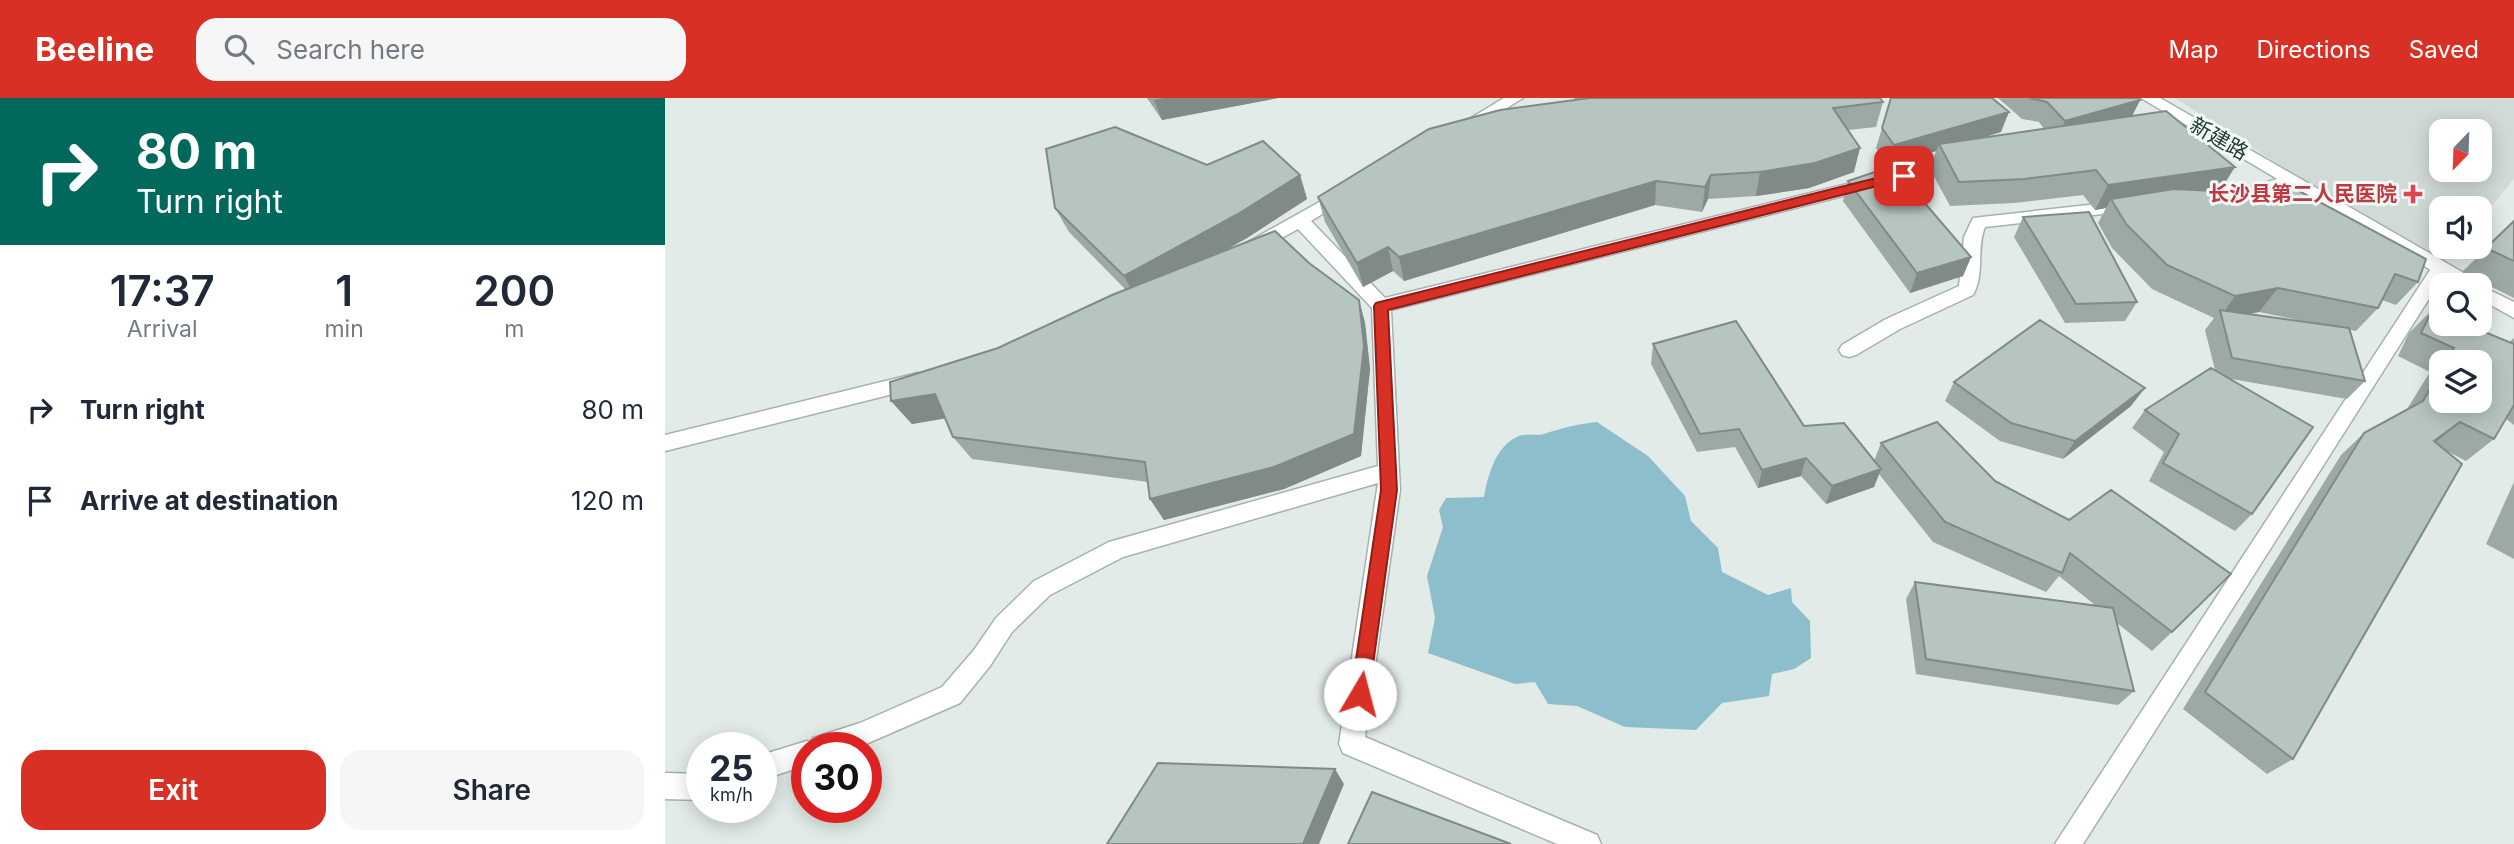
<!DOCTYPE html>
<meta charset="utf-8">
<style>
:root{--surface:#fff;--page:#f6f6f7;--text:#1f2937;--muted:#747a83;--accent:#d93025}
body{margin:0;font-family:Inter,"Noto Sans SC",sans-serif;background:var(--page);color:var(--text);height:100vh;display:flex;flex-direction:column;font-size:26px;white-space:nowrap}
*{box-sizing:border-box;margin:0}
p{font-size:23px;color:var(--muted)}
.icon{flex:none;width:38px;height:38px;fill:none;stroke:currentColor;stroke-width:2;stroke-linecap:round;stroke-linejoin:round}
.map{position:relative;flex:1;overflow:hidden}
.details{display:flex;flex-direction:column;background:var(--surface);width:665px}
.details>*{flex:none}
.top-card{background:#00695c;color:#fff;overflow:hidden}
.needle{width:46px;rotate:203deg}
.tools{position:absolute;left:1764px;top:21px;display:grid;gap:14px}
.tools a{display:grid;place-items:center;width:63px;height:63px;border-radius:14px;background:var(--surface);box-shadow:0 4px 18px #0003;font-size:35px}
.speed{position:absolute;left:21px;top:634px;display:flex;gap:14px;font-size:35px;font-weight:700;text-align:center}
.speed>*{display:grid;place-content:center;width:91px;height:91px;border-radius:50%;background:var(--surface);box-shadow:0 4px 18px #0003;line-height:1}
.speed small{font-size:18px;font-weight:400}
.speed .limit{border:10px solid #d22;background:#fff;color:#111}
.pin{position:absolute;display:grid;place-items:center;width:60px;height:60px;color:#fff;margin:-30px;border-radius:14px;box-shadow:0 4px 10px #0006}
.me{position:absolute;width:77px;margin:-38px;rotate:8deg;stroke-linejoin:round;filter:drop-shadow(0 0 5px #0008)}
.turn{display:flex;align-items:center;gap:24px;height:147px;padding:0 21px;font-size:32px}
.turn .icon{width:91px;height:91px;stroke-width:2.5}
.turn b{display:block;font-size:49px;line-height:60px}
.eta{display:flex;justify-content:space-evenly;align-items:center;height:119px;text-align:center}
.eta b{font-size:42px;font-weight:600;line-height:49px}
.cta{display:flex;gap:14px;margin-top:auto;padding:14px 21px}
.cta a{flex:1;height:80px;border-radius:21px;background:var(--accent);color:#fff;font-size:28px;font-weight:600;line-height:80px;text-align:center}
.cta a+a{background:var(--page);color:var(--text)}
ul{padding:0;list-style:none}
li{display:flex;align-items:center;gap:21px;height:91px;padding:0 21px}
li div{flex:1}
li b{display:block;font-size:26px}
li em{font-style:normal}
header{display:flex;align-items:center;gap:42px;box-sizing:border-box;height:98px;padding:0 35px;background:var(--accent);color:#fff}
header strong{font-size:33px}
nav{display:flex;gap:38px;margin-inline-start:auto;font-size:24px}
.search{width:490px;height:63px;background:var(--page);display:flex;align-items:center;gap:18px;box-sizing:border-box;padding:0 24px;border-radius:21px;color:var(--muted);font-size:26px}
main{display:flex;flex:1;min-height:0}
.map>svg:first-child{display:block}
.built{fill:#d0dad6;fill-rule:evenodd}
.water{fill:#8dbecc}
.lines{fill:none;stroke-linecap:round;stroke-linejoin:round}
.minor-casing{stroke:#a5b2ae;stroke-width:3}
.tertiary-casing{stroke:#a5b2ae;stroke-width:3}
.minor{fill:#fff;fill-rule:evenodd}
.tertiary{fill:#fff;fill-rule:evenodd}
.wall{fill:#9da9a5;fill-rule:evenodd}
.shaded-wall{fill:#808a86}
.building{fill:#b7c5c0;stroke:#808a86;stroke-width:2}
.route{fill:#d93025;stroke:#8d1f18;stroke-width:2}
.health-dot{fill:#e0444e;stroke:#f2f8f5;stroke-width:2.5}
.labels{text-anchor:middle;stroke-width:6;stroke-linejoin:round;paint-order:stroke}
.street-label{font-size:21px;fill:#233a35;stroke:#f2f8f5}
.health-label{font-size:21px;font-weight:bold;fill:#be3a42;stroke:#f2f8f5;text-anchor:end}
</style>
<header>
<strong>Beeline</strong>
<div class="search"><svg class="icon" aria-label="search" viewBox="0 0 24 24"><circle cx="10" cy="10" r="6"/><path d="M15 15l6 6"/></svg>Search here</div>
<nav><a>Map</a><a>Directions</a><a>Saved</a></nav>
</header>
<main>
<section class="details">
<div class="top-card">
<div class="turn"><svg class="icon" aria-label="right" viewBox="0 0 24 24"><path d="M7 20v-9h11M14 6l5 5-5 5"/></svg><div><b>80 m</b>Turn right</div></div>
</div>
<div class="eta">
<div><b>17:37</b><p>Arrival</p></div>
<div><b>1</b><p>min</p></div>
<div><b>200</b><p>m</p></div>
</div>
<ul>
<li><svg class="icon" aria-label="right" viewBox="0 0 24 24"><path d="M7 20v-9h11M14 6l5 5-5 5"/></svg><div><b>Turn right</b></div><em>80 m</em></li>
<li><svg class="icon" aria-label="arrive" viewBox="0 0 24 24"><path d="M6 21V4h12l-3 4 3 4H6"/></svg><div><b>Arrive at destination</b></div><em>120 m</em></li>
</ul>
<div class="cta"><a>Exit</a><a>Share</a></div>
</section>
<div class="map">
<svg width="1849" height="746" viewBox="0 0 1849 746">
<rect width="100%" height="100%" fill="#e2ebe7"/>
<!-- built -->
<path class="built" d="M 1510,0 L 1849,0 L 1849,81 L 1815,122 L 1815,110 L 1776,110 L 1776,149 L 1792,149 L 1775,170 ZM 1776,33 L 1815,33 L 1815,72 L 1776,72 Z"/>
<!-- water -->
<path class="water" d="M 932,324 L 983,358 L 1020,398 L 1026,423 L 1053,450 L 1057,474 L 1103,497 L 1126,490 L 1127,504 L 1145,523 L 1146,560 L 1129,571 L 1107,576 L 1104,598 L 1057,605 L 1031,632 L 960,629 L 912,608 L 883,606 L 870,584 L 850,586 L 763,555 L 770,520 L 762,478 L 778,429 L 774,412 L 781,400 L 819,399 C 823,378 830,349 852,339 C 859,335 870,338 879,336 C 897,330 913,326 932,324 Z"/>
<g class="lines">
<!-- minor casing -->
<g class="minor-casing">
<path id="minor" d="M 839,0 L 858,0 L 805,33 L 793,33 L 791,29 Z
M 1291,59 L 1297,60 L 1299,64 L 1297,68 L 726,212 L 735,392 L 700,639 L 932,737 L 936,746 L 892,746 L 678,655 L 674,646 L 713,385 L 458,459 L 385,497 L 347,534 L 325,568 L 295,605 L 194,649 L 142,649 L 142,667 L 96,682 L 96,657 L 142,643 L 146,644 L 148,640 L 195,625 L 277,589 L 309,552 L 331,520 L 369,483 L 444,444 L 713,368 L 707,210 L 633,131 L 595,152 L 583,152 L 580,148 L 583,144 L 674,93 L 680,91 L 688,97 L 646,123 L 720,200 Z
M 1624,77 L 1630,78 L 1632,82 L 1630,86 L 1583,102 L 1559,105 L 1551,99 L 1553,95 L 1581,91 Z
M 1468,102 L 1477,108 L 1474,112 L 1320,129 C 1311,151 1320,176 1308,197 L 1235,231 L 1191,257 L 1184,259 L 1177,257 L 1174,252 L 1177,247 L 1221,221 L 1294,188 L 1299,139 L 1308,120 Z
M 1775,164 L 1781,166 L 1784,170 L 1781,174 L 1418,746 L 1390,746 L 1769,166 Z
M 253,275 L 260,278 L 263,283 L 260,288 L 0,353 L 0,337 Z
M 0,675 L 37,676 L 37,702 L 0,701 Z"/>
</g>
<!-- tertiary casing -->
<g class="tertiary-casing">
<path id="tertiary" d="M 1476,0 L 1495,0 L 1811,182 L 1814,187 L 1849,204 L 1849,220 L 1815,201 L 1815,187 L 1791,187 Z"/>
</g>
<!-- minor -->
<use href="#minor" class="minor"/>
<!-- tertiary -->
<use href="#tertiary" class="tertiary"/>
</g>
<!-- wall -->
<path class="wall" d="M 482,0 L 613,0 L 497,22 Z
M 909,0 L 1215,0 L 1218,4 L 1211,29 L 1183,32 L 1189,74 L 1144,90 L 1091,98 L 1043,101 L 1037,114 L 990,107 L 739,183 L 728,173 L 698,189 L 660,124 L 653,99 L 910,2 Z
M 1333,0 L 1473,0 L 1475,2 L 1467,18 L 1555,93 L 1609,104 L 1621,86 L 1753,184 L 1731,207 L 1717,202 L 1713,210 L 1691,233 L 1685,232 L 1700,283 L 1682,301 L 1566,281 L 1587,416 L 1570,433 L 1484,383 L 1499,354 L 1467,330 L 1480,312 L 1550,272 L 1540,232 L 1549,220 L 1487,191 L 1447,150 L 1433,125 L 1441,110 L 1430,112 L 1418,97 L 1349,105 L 1285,108 L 1265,71 L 1271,53 L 1223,68 L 1211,50 L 1217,30 L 1336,34 L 1315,40 L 1379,31 L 1374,24 L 1357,21 ZM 1594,214 L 1658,227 L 1583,216 Z
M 542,67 L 635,77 L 642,101 L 582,140 L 559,153 L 644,165 L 694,202 L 700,225 L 705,271 L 696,358 L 619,391 L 499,422 L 485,401 L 483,384 L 307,361 L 288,339 L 280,320 L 247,326 L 226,303 L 333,250 L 461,192 L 404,134 L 390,110 Z
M 1183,83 L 1306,159 L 1298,178 L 1245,195 L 1178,103 Z
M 1358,119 L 1472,204 L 1460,223 L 1400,225 L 1349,139 Z
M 1849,123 L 1849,200 L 1797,174 Z
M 1767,212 L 1844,244 L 1849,240 L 1849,327 L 1841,321 L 1829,341 L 1801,363 L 1778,351 L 1628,661 L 1602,676 L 1518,611 L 1676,357 L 1699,335 L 1742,311 L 1765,274 L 1733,258 L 1744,235 ZM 1776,264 L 1815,264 L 1776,303 Z
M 988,246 L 1139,328 L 1209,363 L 1216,345 L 1330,383 L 1507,534 L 1487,553 L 1452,525 L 1469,593 L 1453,607 L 1251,576 L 1241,501 L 1250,484 L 1430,507 L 1394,478 L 1381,494 L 1268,444 L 1214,376 L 1209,389 L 1161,406 L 1136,378 L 1093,390 L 1070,349 L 1032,354 L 986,266 Z
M 1289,284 L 1466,308 L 1398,361 L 1335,343 L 1280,303 Z
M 1849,384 L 1849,461 L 1821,446 Z"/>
<!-- shaded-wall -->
<path class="shaded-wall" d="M 499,0 L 613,0 L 497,22 L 489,2 Z
M 1475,2 L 1465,22 L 1391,44 L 1400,23 Z
M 1344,14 L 1336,34 L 1277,52 L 1274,46 L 1271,53 L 1223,68 L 1229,47 Z
M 1195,50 L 1189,74 L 1144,90 L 1091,98 L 1095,74 Z
M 1570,69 L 1555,93 L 1446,101 L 1441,110 L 1430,112 L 1443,87 Z
M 635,77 L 642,101 L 582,140 L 472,202 L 459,178 Z
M 1046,77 L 1043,101 L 1037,114 L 1040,89 Z
M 991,83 L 990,107 L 739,183 L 734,159 Z
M 723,149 L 728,173 L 698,189 L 692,165 Z
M 1306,159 L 1298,178 L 1245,195 L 1252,175 Z
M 1613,190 L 1594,214 L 1557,221 L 1556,218 L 1570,198 Z
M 694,202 L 700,225 L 705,271 L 696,358 L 619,391 L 499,422 L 485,401 Z
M 1480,290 L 1466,308 L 1398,361 L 1410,343 Z
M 270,296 L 289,319 L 247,326 L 226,303 Z
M 1795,324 L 1769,346 L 1769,343 Z
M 1141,360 L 1136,378 L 1093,390 L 1097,372 Z
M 1216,371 L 1209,389 L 1161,406 L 1167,388 Z
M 670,671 L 679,686 L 654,746 L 638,746 Z"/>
<!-- building -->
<path class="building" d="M 925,0 L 1215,0 L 1218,4 L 1168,10 L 1195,50 L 1150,65 L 1095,74 L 1046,77 L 1040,89 L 991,83 L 734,159 L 723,149 L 692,165 L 653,99 L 764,31 L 835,12 Z
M 1226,0 L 1327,0 L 1344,14 L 1229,47 L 1217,30 Z
M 1364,0 L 1473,0 L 1475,2 L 1400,23 L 1382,4 Z
M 1501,13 L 1570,69 L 1443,87 L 1431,72 L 1360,81 L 1294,84 L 1274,46 Z
M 450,29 L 542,67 L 598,43 L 635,77 L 573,116 L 459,178 L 390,110 L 381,51 Z
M 1228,68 L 1306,159 L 1252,175 L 1183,83 Z
M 1621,86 L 1761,161 L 1753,184 L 1730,176 L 1713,210 L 1613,190 L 1570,198 L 1502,167 L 1461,126 L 1446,101 L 1509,91 L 1589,95 L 1611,105 Z
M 1424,114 L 1472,204 L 1411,206 L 1358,119 Z
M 1849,123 L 1849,163 L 1821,150 Z
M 610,133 L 644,165 L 694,202 L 699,248 L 689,336 L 609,369 L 485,401 L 480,364 L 288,339 L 270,296 L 226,303 L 225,284 L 333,250 L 447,197 Z
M 1555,212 L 1684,230 L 1700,283 L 1567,260 Z
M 1767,212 L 1776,216 L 1776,226 L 1800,226 L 1849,246 L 1849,307 L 1829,341 L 1795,324 L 1769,343 L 1797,366 L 1628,661 L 1540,594 L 1699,335 L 1758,303 L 1776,272 L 1776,303 L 1815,303 L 1815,264 L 1781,264 L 1789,250 L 1756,235 Z
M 1375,222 L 1480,290 L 1410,343 L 1346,325 L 1289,284 Z
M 1071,223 L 1139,328 L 1179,325 L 1216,371 L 1167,388 L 1141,360 L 1097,372 L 1074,331 L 1035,336 L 988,246 Z
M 1546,270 L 1648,329 L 1587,416 L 1498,365 L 1514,336 L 1480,312 Z
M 1272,324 L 1330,383 L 1404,422 L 1446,392 L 1566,476 L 1507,534 L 1405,455 L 1397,475 L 1280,424 L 1216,345 Z
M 1250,484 L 1448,510 L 1469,593 L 1261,561 Z
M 493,665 L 670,671 L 638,746 L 442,746 Z
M 707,694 L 846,746 L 683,746 Z"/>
<!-- route -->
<path class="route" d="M 1239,73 L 1245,78 L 1244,80 L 723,212 L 732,392 L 704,596 L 701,602 L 695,604 L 688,602 L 686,596 L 716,392 L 709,208 L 711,205 Z"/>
<!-- markers -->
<path class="health-dot" d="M1744.5 85.5h7v7h7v7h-7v7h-7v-7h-7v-7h7z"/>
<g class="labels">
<!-- street labels -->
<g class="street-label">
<text transform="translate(1554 41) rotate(30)" y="7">新建路</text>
</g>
<!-- health labels -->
<g class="health-label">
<text x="1732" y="103">长沙县第二人民医院</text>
</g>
</g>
</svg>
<div class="tools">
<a><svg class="needle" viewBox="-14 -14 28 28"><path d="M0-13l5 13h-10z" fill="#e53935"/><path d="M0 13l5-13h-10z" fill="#747a83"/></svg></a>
<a><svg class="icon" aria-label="sound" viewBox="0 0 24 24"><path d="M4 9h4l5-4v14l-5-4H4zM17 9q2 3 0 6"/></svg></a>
<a><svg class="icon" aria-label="search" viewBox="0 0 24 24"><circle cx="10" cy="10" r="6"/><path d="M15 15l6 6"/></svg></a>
<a><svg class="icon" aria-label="layers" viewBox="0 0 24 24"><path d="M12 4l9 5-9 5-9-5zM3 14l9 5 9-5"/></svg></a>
</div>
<div class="speed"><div>25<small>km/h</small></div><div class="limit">30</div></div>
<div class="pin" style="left:1239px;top:78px;background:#d93025"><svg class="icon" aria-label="arrive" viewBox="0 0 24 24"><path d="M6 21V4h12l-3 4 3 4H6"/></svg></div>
<svg class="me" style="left:695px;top:596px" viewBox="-20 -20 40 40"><circle r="19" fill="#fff"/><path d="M0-13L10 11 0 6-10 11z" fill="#d93025"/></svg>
</div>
</main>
